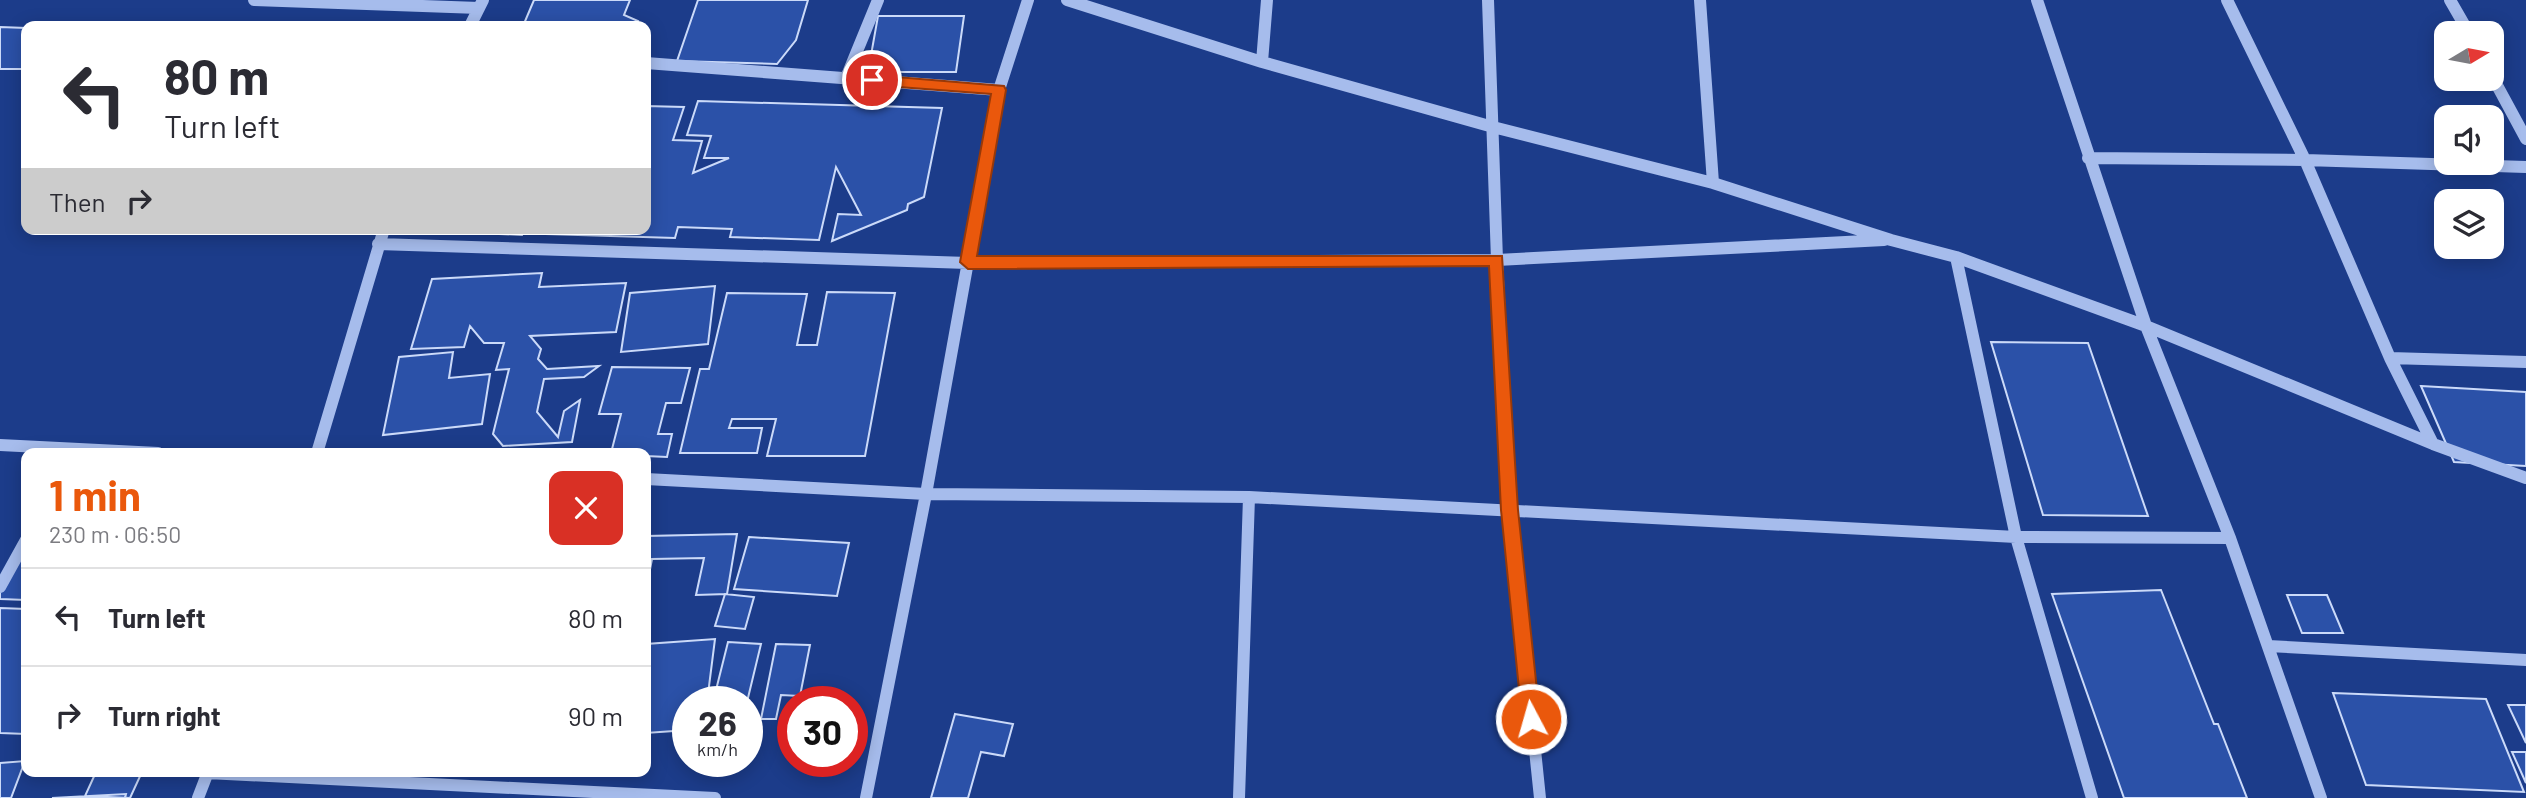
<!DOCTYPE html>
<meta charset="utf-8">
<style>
:root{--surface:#fff;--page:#f2f2f3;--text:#2b2b33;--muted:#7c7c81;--line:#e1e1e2;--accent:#ea580c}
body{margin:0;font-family:Barlow,sans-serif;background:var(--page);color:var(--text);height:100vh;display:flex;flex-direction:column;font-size:26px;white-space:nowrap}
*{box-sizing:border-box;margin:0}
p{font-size:23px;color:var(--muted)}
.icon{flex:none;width:38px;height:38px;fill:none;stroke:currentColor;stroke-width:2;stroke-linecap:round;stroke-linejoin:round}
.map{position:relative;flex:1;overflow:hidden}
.sheet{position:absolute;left:21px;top:448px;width:630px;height:329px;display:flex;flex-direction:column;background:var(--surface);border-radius:14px;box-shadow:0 4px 18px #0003}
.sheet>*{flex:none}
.top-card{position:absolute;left:21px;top:21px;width:630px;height:214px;border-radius:14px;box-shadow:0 4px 18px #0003;background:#fff;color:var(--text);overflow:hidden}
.needle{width:46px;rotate:80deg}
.controls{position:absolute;left:2434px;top:21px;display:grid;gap:14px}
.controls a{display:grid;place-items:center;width:70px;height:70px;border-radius:14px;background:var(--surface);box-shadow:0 4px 18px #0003;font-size:35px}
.speed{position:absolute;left:672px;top:686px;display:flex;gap:14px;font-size:35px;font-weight:700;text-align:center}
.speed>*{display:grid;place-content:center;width:91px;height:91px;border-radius:50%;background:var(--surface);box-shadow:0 4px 18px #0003;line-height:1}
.speed small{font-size:18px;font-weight:400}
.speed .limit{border:10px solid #d22;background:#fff;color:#111}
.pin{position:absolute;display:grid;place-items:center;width:60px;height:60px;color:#fff;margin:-30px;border:4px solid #fff;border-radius:50%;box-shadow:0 2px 7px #0007}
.me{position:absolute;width:77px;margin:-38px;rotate:354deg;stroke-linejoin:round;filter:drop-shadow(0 0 5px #0008)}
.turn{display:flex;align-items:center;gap:24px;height:147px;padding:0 28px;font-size:32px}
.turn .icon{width:91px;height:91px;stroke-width:2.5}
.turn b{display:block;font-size:49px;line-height:60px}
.then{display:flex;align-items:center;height:66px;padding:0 28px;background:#0003;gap:14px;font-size:26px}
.round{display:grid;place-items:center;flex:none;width:74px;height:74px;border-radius:14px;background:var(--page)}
.headline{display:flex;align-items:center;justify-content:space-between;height:119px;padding:0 28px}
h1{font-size:42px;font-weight:700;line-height:52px;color:var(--accent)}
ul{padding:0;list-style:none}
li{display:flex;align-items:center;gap:21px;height:98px;padding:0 28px;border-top:2px solid var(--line)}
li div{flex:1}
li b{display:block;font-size:26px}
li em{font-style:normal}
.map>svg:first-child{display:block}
.building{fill:#2b51a8;stroke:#cbdaf9;stroke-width:2}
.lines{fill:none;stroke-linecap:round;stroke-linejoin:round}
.minor{stroke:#a6bcec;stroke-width:12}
.route{fill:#ea580c;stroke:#983908;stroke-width:2}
</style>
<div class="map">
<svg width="2526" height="798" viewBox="0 0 2526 798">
<rect width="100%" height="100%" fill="#1c3c8a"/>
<!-- building -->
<path class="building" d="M 534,0 L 630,0 L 624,15 L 638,21 L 636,26 L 523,26 Z
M 698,0 L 808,0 L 796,40 L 777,64 L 677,61 Z
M 878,16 L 964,16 L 956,72 L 868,72 Z
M 0,27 L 26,28 L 26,69 L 0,69 Z
M 698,101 L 942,108 L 924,197 L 908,204 L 907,210 L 832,241 L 838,214 L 861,215 L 836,167 L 819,240 L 730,237 L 732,229 L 678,227 L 675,238 L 546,234 L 544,229 L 646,229 L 646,106 L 684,107 L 673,140 L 702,141 L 693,173 L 729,158 L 704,158 L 711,136 L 687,135 Z
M 458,229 L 524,229 L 522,235 L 456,232 Z
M 542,273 L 539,287 L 626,283 L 616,332 L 530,336 L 541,349 L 538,359 L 547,369 L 599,366 L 584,377 L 544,379 L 537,412 L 558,437 L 564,411 L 580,400 L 572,442 L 503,446 L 493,434 L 509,369 L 496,370 L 504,343 L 484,343 L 470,326 L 464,347 L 411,349 L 432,279 Z
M 715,286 L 708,344 L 621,352 L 630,293 Z
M 827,292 L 895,293 L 865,456 L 767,456 L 776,419 L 732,419 L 729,428 L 762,428 L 757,453 L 680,453 L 700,369 L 709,369 L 727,293 L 807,294 L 797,345 L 817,345 Z
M 1991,342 L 2088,343 L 2148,516 L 2043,515 Z
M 453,352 L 449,378 L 490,374 L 482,424 L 383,435 L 399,357 Z
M 612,367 L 690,368 L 681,403 L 666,403 L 658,434 L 672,434 L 667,457 L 646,456 L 646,453 L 611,453 L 621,414 L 599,414 Z
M 2421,386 L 2526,392 L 2526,466 L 2454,462 Z
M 737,534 L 727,594 L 696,595 L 704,558 L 652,559 L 646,590 L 646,536 Z
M 26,536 L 26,600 L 0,599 L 0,587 Z
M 749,537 L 849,543 L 837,596 L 734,589 Z
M 2161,590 L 2214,724 L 2218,724 L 2247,798 L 2124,798 L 2052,594 Z
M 725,594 L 754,597 L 745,629 L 715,626 Z
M 2287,595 L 2327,595 L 2343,633 L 2302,633 Z
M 0,608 L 26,609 L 26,734 L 0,733 Z
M 715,639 L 707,702 L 688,702 L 688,730 L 646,733 L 646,644 Z
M 728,642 L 761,644 L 747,702 L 713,702 Z
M 776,644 L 810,645 L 800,696 L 781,695 L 776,719 L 761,719 Z
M 2333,693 L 2486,699 L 2524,792 L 2366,785 Z
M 2508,705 L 2526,705 L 2526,743 Z
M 955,714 L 1013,724 L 1004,756 L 981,752 L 968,798 L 931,798 Z
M 2512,752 L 2526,752 L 2526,783 Z
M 25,761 L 11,798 L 0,798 L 0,763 Z
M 96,772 L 142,772 L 130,798 L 85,796 Z
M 126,794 L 125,798 L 52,798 Z"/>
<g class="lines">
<!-- minor -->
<path class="minor" d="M 254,0 L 479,8
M 1067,0 L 1262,62 L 1493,127 L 1713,183 L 1891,240 L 1956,257 L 2146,326 L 2433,444 L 2526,478
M 1488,0 L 1497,260 L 1510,510 L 1540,798
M 1700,0 L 1713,183
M 2037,0 L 2146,326 L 2230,538 L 2321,798
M 2227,0 L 2305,160 L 2390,358 L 2433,444
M 2450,0 L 2469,33
M 470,26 L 483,0
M 1262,62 L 1267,0
M 646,63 L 999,90
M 2492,76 L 2526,139
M 846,78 L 878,0
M 2088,158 L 2305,160 L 2526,167
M 378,244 L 968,263 L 1497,260 L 1884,240
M 1956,257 L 2016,537 L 2092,798
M 2390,358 L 2526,362
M 0,445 L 158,453
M 317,453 L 384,229
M 646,479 L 926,494 L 1249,497 L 2016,537 L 2230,538
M 0,587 L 26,540
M 2268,646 L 2526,660
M 207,773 L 715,798
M 198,798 L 208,772
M 866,798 L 926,494 L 999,90 L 1028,0
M 1239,798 L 1249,497"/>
</g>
<!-- route -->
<path class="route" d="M 872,75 L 1004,86 L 1006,90 L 977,256 L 1502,256 L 1518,510 L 1540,719 L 1538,726 L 1531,728 L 1525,726 L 1522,719 L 1501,510 L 1489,266 L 968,269 L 960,262 L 991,94 L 872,85 L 865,80 Z"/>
</svg>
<div class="controls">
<a><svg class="needle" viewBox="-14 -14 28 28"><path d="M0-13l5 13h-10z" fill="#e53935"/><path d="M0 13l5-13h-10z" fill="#7c7c81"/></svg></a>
<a><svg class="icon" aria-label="sound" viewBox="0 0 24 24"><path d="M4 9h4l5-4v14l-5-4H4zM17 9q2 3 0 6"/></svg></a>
<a><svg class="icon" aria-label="layers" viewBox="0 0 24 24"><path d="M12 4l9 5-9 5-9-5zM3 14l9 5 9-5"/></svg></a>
</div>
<div class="speed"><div>26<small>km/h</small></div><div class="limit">30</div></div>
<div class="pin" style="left:872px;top:80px;background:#d93025"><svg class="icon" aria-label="arrive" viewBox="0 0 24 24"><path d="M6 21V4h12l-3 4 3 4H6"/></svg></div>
<svg class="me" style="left:1531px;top:719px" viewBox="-20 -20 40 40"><circle r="17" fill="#ea580c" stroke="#fff" stroke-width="3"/><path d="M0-11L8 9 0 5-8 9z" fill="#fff"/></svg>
<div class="top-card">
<div class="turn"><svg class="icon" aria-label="left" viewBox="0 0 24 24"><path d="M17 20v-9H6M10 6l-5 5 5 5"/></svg><div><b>80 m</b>Turn left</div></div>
<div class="then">Then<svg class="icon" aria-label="right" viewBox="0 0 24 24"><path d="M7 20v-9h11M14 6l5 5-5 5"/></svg></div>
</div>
<section class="sheet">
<div class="headline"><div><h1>1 min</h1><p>230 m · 06:50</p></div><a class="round" style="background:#d93025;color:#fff"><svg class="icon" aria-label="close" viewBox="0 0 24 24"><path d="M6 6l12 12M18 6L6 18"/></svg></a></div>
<ul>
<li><svg class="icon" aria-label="left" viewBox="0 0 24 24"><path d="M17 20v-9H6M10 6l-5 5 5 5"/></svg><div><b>Turn left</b></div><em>80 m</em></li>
<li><svg class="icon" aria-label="right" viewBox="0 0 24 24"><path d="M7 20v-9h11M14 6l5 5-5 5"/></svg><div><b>Turn right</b></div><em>90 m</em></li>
</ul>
</section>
</div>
